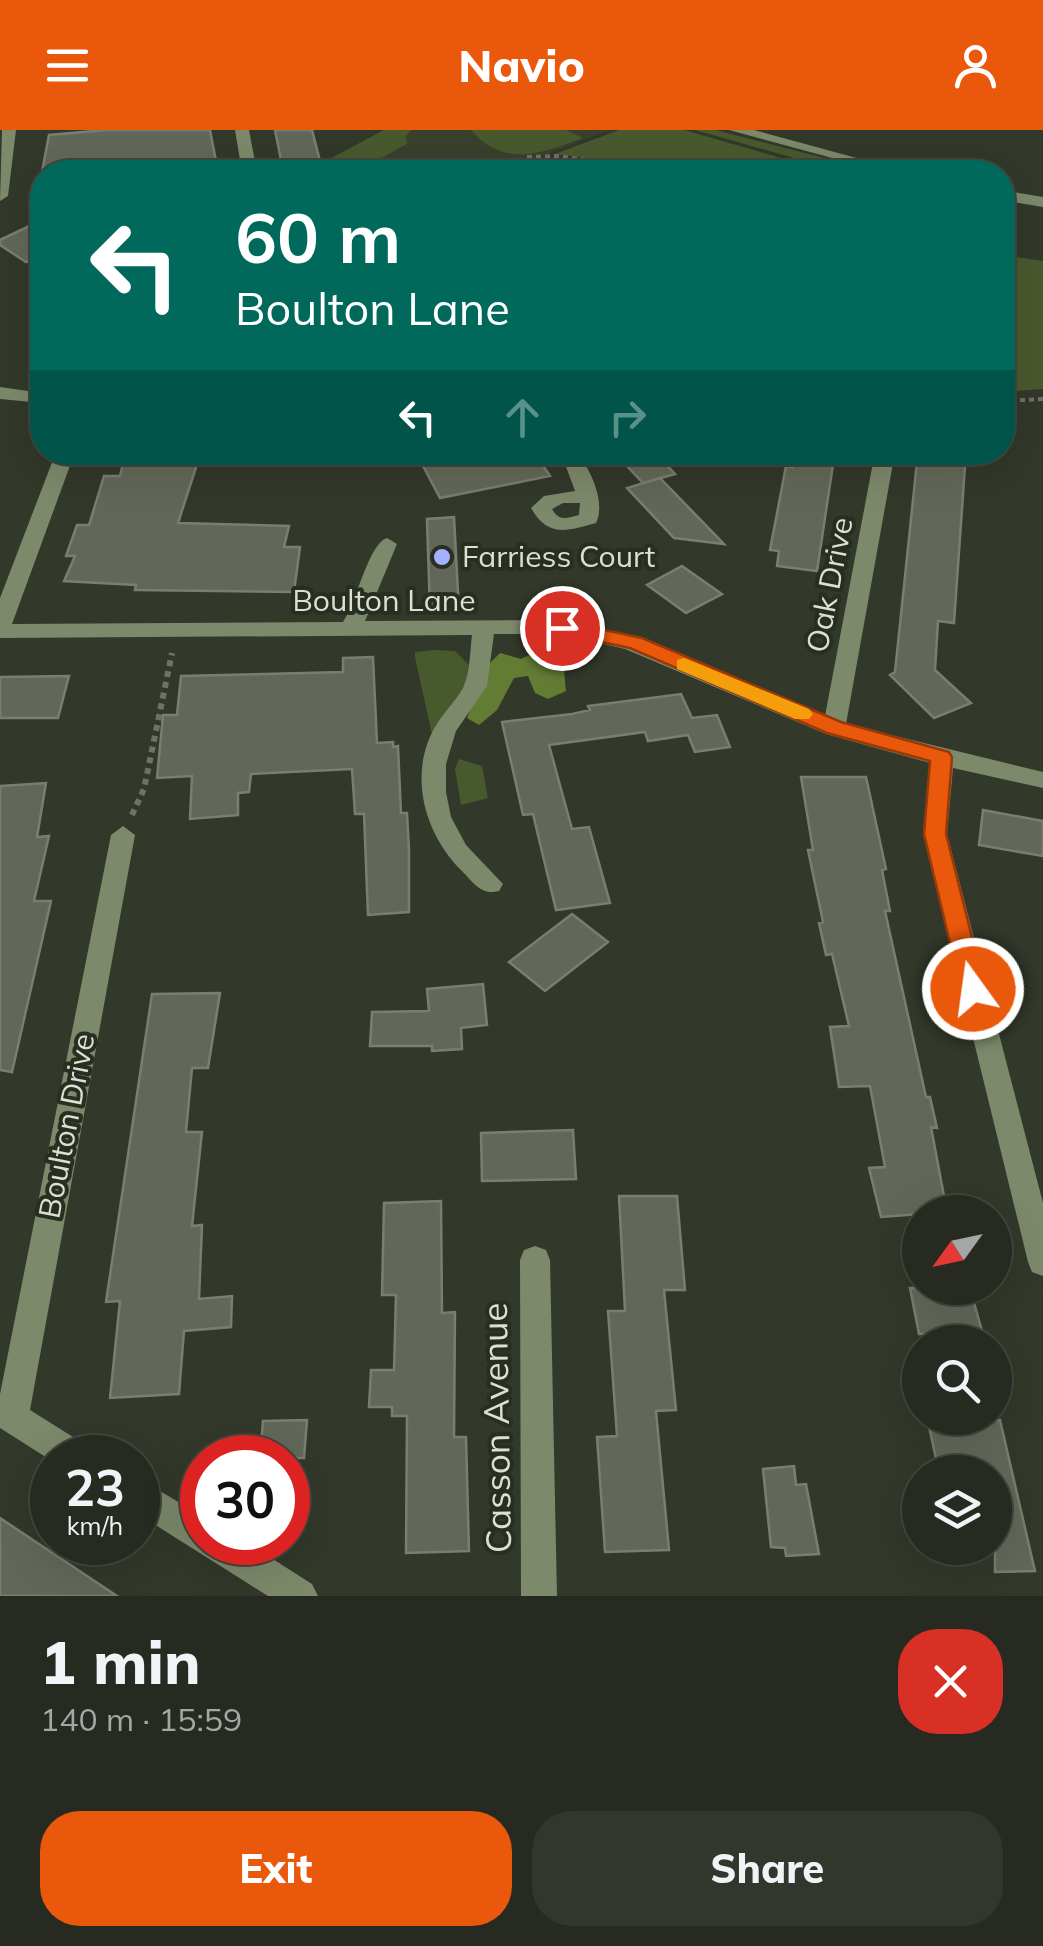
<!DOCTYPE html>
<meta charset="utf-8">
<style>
:root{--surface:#262a20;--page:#32362d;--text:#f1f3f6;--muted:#a4a7a5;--line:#42463e;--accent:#ea580c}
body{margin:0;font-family:Mulish,sans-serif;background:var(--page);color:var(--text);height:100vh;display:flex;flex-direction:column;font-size:38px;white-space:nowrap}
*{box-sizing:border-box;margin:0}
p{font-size:32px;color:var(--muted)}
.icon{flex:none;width:55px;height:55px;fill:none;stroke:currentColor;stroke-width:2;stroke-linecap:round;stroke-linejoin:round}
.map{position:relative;height:1466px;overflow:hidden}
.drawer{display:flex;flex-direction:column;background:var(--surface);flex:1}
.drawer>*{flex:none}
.banner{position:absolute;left:30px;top:30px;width:985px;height:305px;border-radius:40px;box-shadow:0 10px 40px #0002,0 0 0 2px var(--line);background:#00695c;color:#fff;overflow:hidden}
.needle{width:65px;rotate:237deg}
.tools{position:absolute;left:902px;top:1065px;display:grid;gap:20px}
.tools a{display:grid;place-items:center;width:110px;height:110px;border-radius:50%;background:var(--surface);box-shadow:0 10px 40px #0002,0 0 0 2px var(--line);font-size:50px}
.speed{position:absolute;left:30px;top:1305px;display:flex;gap:20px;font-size:50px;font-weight:700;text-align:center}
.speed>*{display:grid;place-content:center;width:130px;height:130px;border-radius:50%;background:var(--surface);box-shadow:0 10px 40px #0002,0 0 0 2px var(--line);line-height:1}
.speed small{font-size:25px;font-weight:400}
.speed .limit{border:15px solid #d22;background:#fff;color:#111}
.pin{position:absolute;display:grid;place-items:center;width:85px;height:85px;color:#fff;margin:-42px;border:5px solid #fff;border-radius:50%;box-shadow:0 2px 10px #0007}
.me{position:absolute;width:110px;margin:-55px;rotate:346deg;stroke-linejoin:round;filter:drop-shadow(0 0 8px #0008)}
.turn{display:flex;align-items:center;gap:35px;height:210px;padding:0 40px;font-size:45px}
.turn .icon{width:130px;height:130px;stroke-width:2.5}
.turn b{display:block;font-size:70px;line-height:85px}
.lanes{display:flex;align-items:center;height:95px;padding:0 40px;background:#0003;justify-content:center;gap:50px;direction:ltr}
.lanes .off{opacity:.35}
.round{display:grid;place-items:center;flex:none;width:105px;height:105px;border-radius:40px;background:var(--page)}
.headline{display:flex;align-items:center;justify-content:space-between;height:170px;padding:0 40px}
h1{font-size:60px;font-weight:800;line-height:75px}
.button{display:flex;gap:20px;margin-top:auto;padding:20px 40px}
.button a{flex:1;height:115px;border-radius:40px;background:var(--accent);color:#fff;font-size:40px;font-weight:800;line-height:115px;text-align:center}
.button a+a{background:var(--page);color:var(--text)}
header{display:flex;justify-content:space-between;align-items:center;height:130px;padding:0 40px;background:var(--accent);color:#fff;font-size:45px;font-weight:800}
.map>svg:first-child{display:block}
.built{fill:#39412d}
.green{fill:#49592e}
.forest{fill:#637c33}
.building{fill:#626859;stroke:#797f6f;stroke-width:2.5}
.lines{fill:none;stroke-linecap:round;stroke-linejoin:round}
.path-far1{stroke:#6e7367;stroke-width:4;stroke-dasharray:5 4;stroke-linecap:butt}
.path{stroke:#6e7367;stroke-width:6;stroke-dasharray:6 5;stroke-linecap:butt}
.minor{fill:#7d896b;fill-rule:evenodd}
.route{fill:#ea580c;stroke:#983908;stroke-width:2.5}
.slow{fill:#f59e0b}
.poi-dot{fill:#a3b2fd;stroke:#282e20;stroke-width:4}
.labels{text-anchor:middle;stroke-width:8;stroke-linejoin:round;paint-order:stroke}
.poi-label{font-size:30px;fill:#dbdfd6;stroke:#282e20;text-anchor:start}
.street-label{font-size:30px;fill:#dbdfd6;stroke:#282e20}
.near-street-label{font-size:35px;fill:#dbdfd6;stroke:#282e20}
</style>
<header><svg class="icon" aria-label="menu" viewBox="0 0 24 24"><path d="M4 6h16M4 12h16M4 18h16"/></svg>Navio<svg class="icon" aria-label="person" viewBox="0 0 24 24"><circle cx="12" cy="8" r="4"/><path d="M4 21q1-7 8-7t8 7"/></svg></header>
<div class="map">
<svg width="1043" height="1466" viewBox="0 0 1043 1466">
<rect width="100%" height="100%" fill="#32382a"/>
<!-- built -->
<path class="built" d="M 384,0 L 610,0 L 531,30 L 521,42 L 267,42 L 266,37 L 324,32 Z"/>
<!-- green -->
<path class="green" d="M 384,0 L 411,0 L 406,6 L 407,14 L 363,38 L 348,33 L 322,41 L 267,42 L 266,37 L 324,32 Z
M 471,0 L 566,0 L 583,8 C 541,24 504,38 471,0 Z
M 619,0 L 684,0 L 830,42 L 690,42 L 555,24 Z
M 695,0 L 715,0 L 856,36 L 851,42 L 844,42 Z
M 553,28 L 659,42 L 529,42 L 536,30 Z
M 1002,125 L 1043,131 L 1043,259 L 1003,262 L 1003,184 L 1004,176 L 1013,177 L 1015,165 L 1003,161 Z
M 435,520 L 455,521 L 469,535 L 465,559 L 432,605 L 415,527 L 415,522 Z
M 459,629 L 482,636 L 488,668 L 461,675 L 455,639 Z"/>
<!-- forest -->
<path class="forest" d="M 537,521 C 568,524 563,534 566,561 L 548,569 L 535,563 L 528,546 L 514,548 L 497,580 L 479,595 L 467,588 L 487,536 L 500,523 L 521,529 Z"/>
<!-- building -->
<path class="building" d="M 105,0 L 210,0 L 216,31 L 211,31 L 214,42 L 42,42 L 49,5 Z
M 275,0 L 312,0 L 320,31 L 282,35 Z
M 42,90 L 42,126 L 26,132 L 0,115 L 0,110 Z
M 126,322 L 201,322 L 178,393 L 289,396 L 284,417 L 300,417 L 294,462 L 135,460 L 136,455 L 64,451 L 75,426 L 66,426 L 77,395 L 89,395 L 104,346 L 120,346 Z
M 467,322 L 534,322 L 550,346 L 440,368 L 423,336 Z
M 614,322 L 655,322 L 675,344 L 643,353 Z
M 918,322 L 966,322 L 954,493 L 938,491 L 935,540 L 971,573 L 934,588 L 890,545 L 895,542 Z
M 796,323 L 834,328 L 817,441 L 777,436 L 779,421 L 770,420 L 786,336 L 793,337 Z
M 660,348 L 724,414 L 674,408 L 627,358 Z
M 454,387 L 459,481 L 430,482 L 427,389 Z
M 682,436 L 722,464 L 686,483 L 647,455 Z
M 373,527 L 377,613 L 393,612 L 393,617 L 398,616 L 401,683 L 407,683 L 409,719 L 409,782 L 368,785 L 364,684 L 355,684 L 352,639 L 251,644 L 249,662 L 238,663 L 238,685 L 190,689 L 192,646 L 157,648 L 163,585 L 177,585 L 181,546 L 343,542 L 343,528 Z
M 69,546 L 58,588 L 0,588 L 0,547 Z
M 681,564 L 692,588 L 717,585 L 730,617 L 695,622 L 688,605 L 648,611 L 645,602 L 549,615 L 572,699 L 589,697 L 610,773 L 556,780 L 533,684 L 523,685 L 502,592 L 572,584 L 590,580 L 588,576 Z
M 801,647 L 866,647 L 886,739 L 882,740 L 890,781 L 885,781 L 926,967 L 930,967 L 937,998 L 931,997 L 947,1082 L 881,1087 L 869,1038 L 885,1037 L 870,956 L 839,957 L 830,897 L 849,896 L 832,824 L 826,825 L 819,793 L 823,792 L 808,720 L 813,720 Z
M 46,653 L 37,707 L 49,706 L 34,771 L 51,771 L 12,942 L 0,940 L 0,656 Z
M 983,680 L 1043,691 L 1043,726 L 979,715 Z
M 572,784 L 608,812 L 545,861 L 509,832 Z
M 483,854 L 487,895 L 461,898 L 462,919 L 432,921 L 432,916 L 370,916 L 372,882 L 429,881 L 427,859 Z
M 220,863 L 208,938 L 192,938 L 186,1002 L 202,1002 L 192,1096 L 202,1095 L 199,1169 L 232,1166 L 231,1197 L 184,1201 L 179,1264 L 110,1268 L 120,1171 L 106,1172 L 152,864 Z
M 573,1000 L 576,1049 L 482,1051 L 481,1003 Z
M 619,1066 L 677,1066 L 685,1160 L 664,1160 L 676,1280 L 656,1281 L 669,1420 L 605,1422 L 597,1307 L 617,1306 L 608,1181 L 625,1181 Z
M 441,1071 L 442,1183 L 455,1182 L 454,1307 L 466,1307 L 469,1421 L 406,1423 L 407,1286 L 392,1286 L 392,1277 L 369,1277 L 371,1240 L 394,1240 L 396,1165 L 382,1165 L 384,1073 Z
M 910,1158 L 970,1158 L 985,1212 L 925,1212 L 923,1204 L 919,1204 Z
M 307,1290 L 304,1328 L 260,1328 L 263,1291 Z
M 1000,1290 L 1012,1342 L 1035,1441 L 995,1442 L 995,1342 L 939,1342 L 928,1292 Z
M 794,1336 L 796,1355 L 806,1354 L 819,1424 L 786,1426 L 785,1418 L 771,1417 L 763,1339 Z
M 0,1388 L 117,1466 L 0,1466 Z"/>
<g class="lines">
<!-- path-far1 -->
<path class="path-far1" d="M 527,27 L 557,26 L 678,42
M 1002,271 L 1043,269"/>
<!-- path -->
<path class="path" d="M 132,685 L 144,659 L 172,523"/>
<!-- minor -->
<path class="minor" d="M 2,0 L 16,0 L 8,66 L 0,71 Z
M 235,0 L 249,0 L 257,42 L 242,42 Z
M 729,0 L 754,0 L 908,42 L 884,42 Z
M 1002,60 L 1043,67 L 1043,77 L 1002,70 Z
M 0,257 L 42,263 L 42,273 L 0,269 Z
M 56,322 L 75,322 L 12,494 L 343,492 C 356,473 369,413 387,408 L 397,414 L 365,491 L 562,490 L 598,497 L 675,521 L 825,586 L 875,322 L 895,322 L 846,594 L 1043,642 L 1043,658 L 953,638 L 947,704 L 1043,1073 L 1043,1146 L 1032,1142 L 1028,1132 L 923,704 L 930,633 L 826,604 L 625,519 L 562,504 L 494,504 L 487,556 L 456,601 L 446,634 L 446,662 L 451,687 L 466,715 L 503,754 L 499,761 C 481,766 473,752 461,740 C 424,703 408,644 435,597 C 443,583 455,572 463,558 C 470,544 470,521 472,505 L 0,508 L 0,468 Z
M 556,322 L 576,322 C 591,339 606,373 596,393 C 567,401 548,408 531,378 L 544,366 L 575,361 L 565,334 ZM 563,373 L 580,373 L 579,385 C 567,388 559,392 552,379 Z
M 123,696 L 135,705 L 30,1280 L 89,1317 L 93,1328 L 52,1328 L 52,1331 L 0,1298 L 0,1264 L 111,705 Z
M 535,1116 L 546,1120 L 550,1130 L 557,1466 L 521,1466 L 520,1130 L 524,1120 Z
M 138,1348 L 202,1386 L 202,1412 L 246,1412 L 312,1454 L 318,1466 L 268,1466 L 138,1384 Z"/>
</g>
<!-- route -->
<path class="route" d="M 562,491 L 642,508 L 841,592 L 949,622 L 952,627 L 946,704 L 985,859 L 982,866 L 965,866 L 961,859 L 924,704 L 930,631 L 827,603 L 630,518 L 554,502 L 554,493 Z"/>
<!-- slow -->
<path class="slow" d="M 684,528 L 809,579 L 813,584 L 809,589 L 795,589 L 677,539 L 677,530 Z"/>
<!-- markers -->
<circle class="poi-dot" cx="442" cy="427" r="10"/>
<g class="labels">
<!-- poi labels -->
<g class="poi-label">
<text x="462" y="437">Farriess Court</text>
</g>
<!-- street labels -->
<g class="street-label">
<text transform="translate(830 455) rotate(-79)" y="10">Oak Drive</text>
<text x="384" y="481">Boulton Lane</text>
<text transform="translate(67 996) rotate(-79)" y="10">Boulton Drive</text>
</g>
<!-- near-street labels -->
<g class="near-street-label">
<text transform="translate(497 1298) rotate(-91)" y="12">Casson Avenue</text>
</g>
</g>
</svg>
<div class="tools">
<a><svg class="needle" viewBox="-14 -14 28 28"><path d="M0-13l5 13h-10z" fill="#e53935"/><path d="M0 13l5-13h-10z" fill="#a4a7a5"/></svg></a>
<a><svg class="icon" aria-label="search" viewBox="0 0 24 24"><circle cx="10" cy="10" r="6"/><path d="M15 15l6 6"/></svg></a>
<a><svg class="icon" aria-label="layers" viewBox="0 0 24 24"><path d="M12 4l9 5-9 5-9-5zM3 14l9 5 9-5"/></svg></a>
</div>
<div class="speed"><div>23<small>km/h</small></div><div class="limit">30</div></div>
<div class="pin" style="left:562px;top:498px;background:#d93025"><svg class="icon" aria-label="arrive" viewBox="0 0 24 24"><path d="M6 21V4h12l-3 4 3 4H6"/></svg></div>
<svg class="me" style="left:973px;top:859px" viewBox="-20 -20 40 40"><circle r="17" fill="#ea580c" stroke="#fff" stroke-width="3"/><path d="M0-11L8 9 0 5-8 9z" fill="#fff"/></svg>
<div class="banner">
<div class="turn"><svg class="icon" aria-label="left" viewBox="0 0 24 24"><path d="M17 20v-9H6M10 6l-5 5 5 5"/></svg><div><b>60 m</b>Boulton Lane</div></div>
<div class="lanes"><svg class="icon" aria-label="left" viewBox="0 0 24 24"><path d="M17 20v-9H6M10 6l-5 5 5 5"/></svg><svg class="icon off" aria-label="ahead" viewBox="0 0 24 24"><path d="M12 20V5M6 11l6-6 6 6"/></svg><svg class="icon off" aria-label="right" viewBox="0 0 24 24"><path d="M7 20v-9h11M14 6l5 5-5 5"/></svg></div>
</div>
</div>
<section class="drawer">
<div class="headline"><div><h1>1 min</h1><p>140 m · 15:59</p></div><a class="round" style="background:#d93025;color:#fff"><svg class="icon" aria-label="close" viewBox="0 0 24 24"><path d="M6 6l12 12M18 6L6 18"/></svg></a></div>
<div class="button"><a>Exit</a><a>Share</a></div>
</section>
